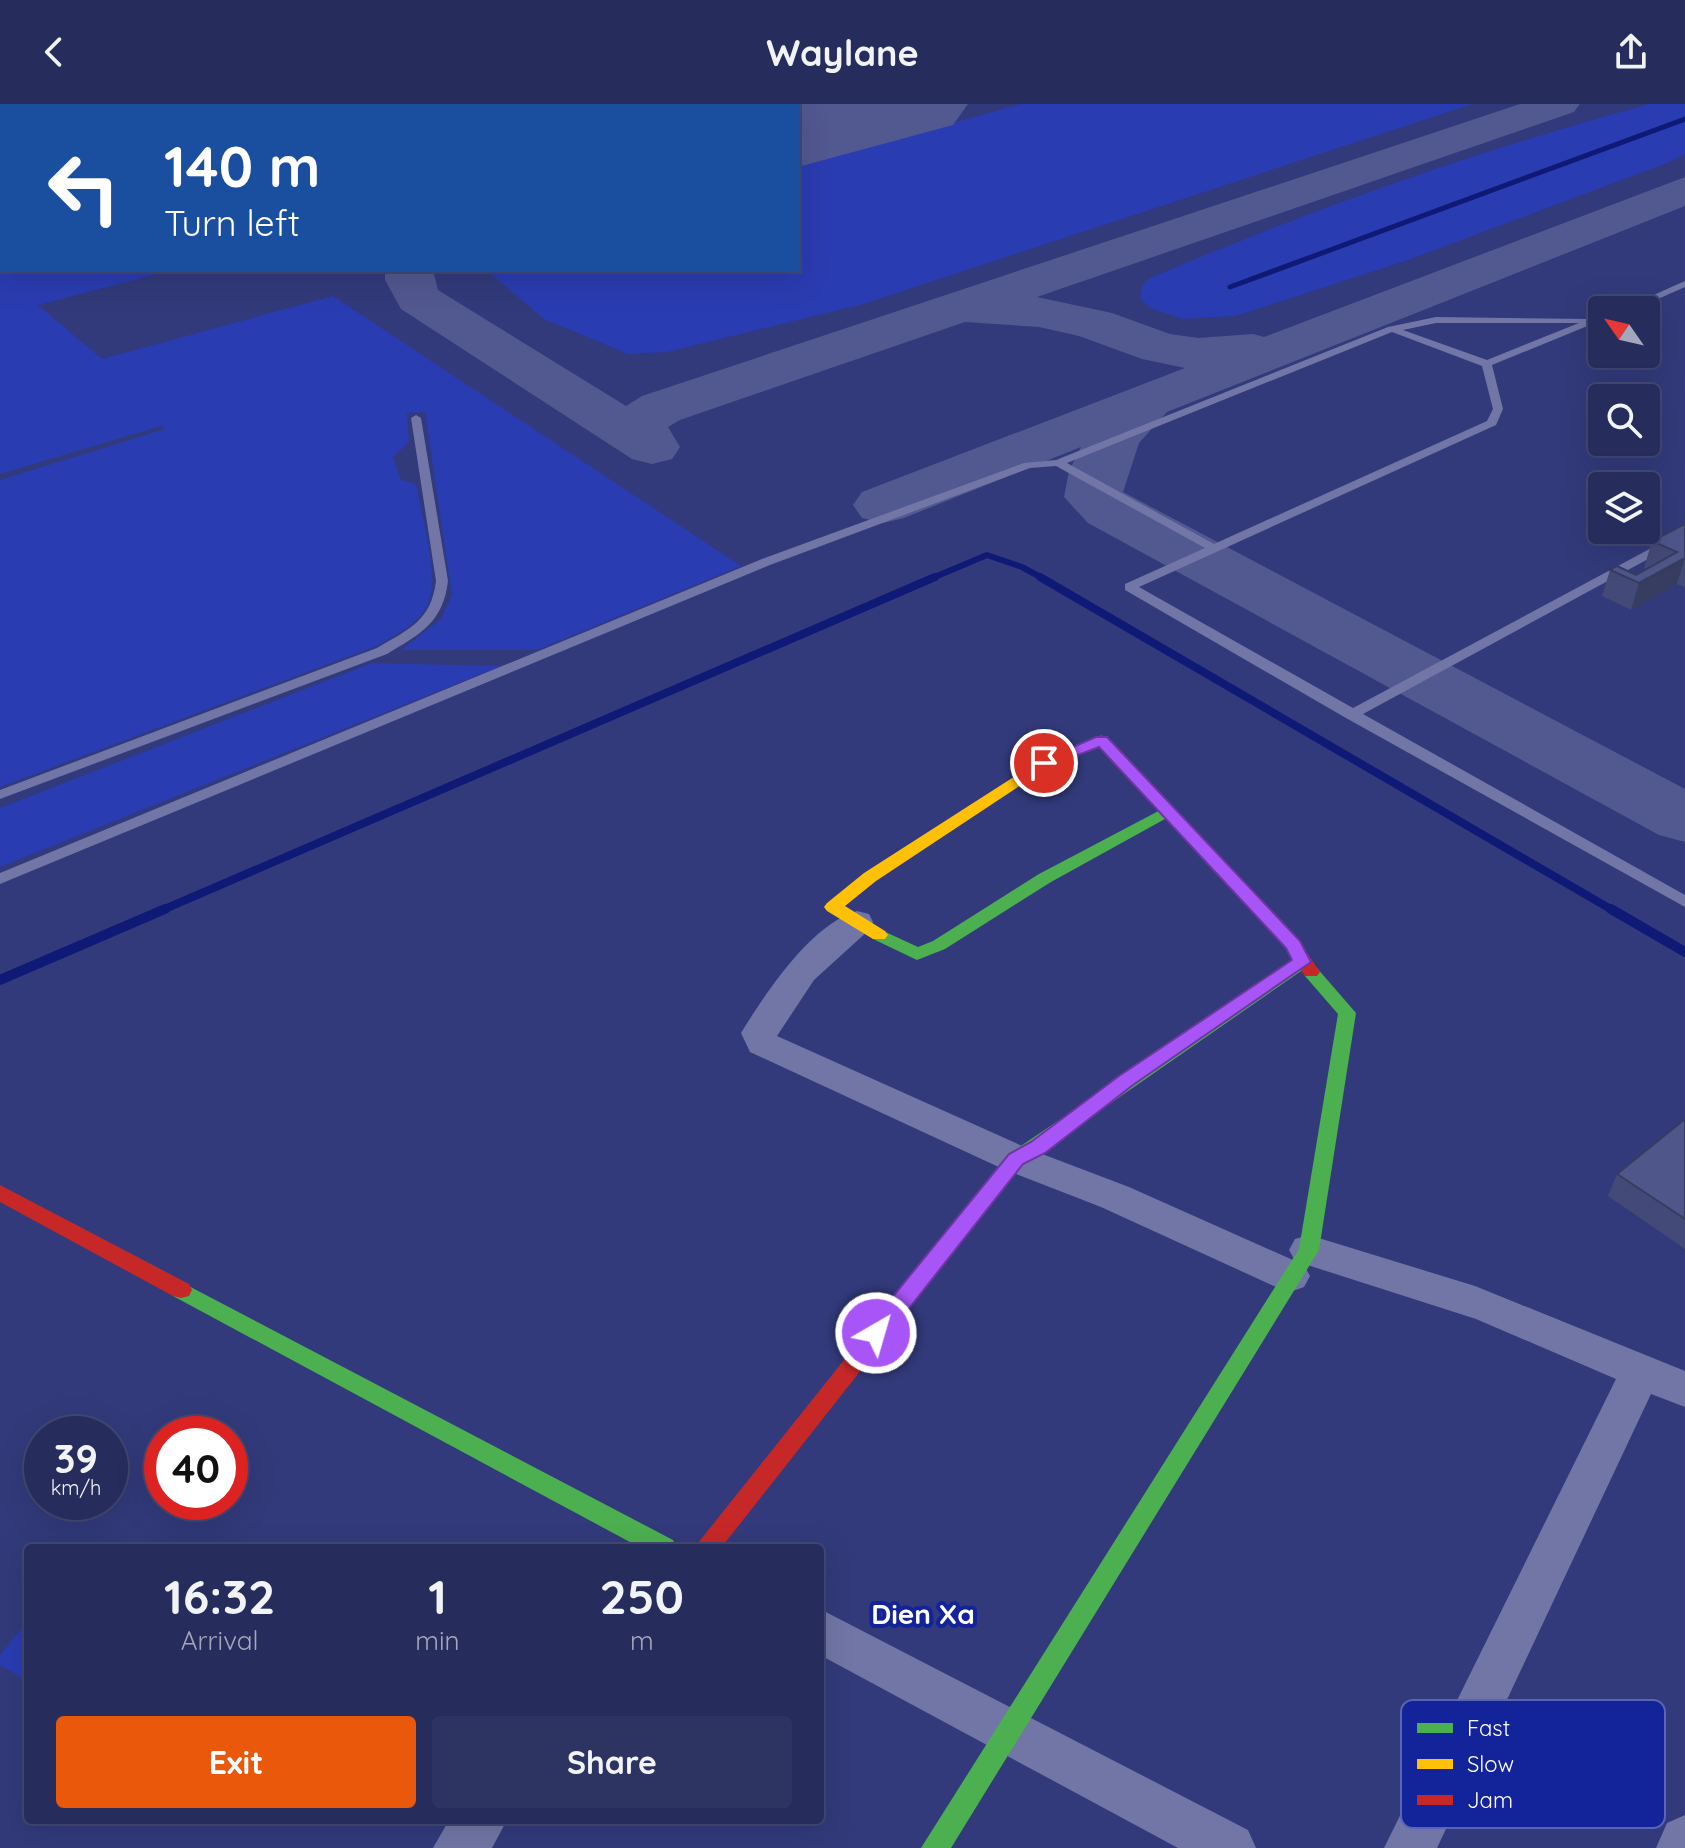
<!DOCTYPE html>
<style>
:root{--surface:#262c5c;--page:#2e3462;--text:#f1f3f6;--muted:#a4a7bb;--line:#424872;--accent:#ea580c}
body{margin:0;font-family:Quicksand,sans-serif;background:var(--page);color:var(--text);height:100vh;display:flex;flex-direction:column;font-size:30px;white-space:nowrap}
*{box-sizing:border-box;margin:0}
p{font-size:26px;color:var(--muted)}
.icon{flex:none;width:44px;height:44px;fill:none;stroke:currentColor;stroke-width:2;stroke-linecap:round;stroke-linejoin:round}
.map{position:relative;flex:1;overflow:hidden}
.details{position:absolute;left:24px;top:1440px;width:800px;height:280px;display:flex;flex-direction:column;background:var(--surface);border-radius:8px;box-shadow:0 8px 32px #0002,0 0 0 2px var(--line)}
.details>*{flex:none}
.hud{position:absolute;left:0px;top:0px;width:800px;height:168px;box-shadow:0 8px 32px #0002,0 0 0 2px var(--line);background:#1a4fa0;color:#fff;overflow:hidden}
.needle{width:52px;rotate:304deg}
.fabs{position:absolute;left:1588px;top:192px;display:grid;gap:16px}
.fabs a{display:grid;place-items:center;width:72px;height:72px;border-radius:8px;background:var(--surface);box-shadow:0 8px 32px #0002,0 0 0 2px var(--line);font-size:40px}
.speed{position:absolute;left:24px;top:1312px;display:flex;gap:16px;font-size:40px;font-weight:700;text-align:center}
.speed>*{display:grid;place-content:center;width:104px;height:104px;border-radius:50%;background:var(--surface);box-shadow:0 8px 32px #0002,0 0 0 2px var(--line);line-height:1}
.speed small{font-size:20px;font-weight:400}
.speed .limit{border:12px solid #d22;background:#fff;color:#111}
.pin{position:absolute;display:grid;place-items:center;width:68px;height:68px;color:#fff;margin:-34px;border:4px solid #fff;border-radius:50%;box-shadow:0 2px 8px #0007}
.me{position:absolute;width:88px;margin:-44px;rotate:38deg;stroke-linejoin:round;filter:drop-shadow(0 0 6px #0008)}
.turn{display:flex;align-items:center;gap:28px;height:168px;padding:0 32px;font-size:36px}
.turn .icon{width:104px;height:104px;stroke-width:2.5}
.turn b{display:block;font-size:56px;line-height:68px}
.eta{display:flex;justify-content:space-evenly;align-items:center;height:136px;text-align:center}
.eta b{font-size:48px;font-weight:700;line-height:56px}
.primary-button{display:flex;gap:16px;margin-top:auto;padding:16px 32px}
.primary-button a{flex:1;height:92px;border-radius:8px;background:var(--accent);color:#fff;font-size:32px;font-weight:700;line-height:92px;text-align:center}
.primary-button a+a{background:var(--page);color:var(--text)}
header{display:flex;justify-content:space-between;align-items:center;height:104px;padding:0 32px;background:var(--surface);font-size:36px;font-weight:700}
.map>svg:first-child{display:block}
.green{fill:#2a3cb1}
.lines{fill:none;stroke-linecap:round;stroke-linejoin:round}
.stream-far3{stroke:#0f1a76;stroke-width:5}
.stream-far2{stroke:#0f1a76;stroke-width:6}
.stream-far1{stroke:#0f1a76;stroke-width:8}
.stream{stroke:#0f1a76;stroke-width:10}
.taxiway{fill:#525890;fill-rule:evenodd}
.runway{fill:#525890;fill-rule:evenodd}
.lane{fill:#7176a6;fill-rule:evenodd}
.street{fill:#7176a6;fill-rule:evenodd}
.fast{fill:#4caf50;fill-rule:evenodd}
.slow{fill:#ffc107;fill-rule:evenodd}
.jam{fill:#c62828;fill-rule:evenodd}
.wall{fill:#444a77}
.shaded-wall{fill:#373c61}
.building{fill:#4f568a;stroke:#373c61;stroke-width:2}
.route{fill:#a855f7;stroke:#6d37a1;stroke-width:2}
.labels{text-anchor:middle;stroke-width:8;stroke-linejoin:round;paint-order:stroke}
.near-quarter-label{font-size:28px;font-weight:bold;fill:#fff;stroke:#13239a}
.key{fill:#13239a;stroke:#5a65b8;stroke-width:2}
.key-label{font-size:22px;fill:#fff}
</style>
<header><svg class="icon" aria-label="back" viewBox="0 0 24 24"><path d="M15 5l-7 7 7 7"/></svg>Waylane<svg class="icon" aria-label="share" viewBox="0 0 24 24"><path d="M12 15V3M7 8l5-5 5 5M5 13v7h14v-7"/></svg></header>
<div class="map">
<svg width="1685" height="1744" viewBox="0 0 1685 1744">
<rect width="100%" height="100%" fill="#323a7b"/>
<!-- green -->
<path class="green" d="M 0,0 L 810,0 L 798,3 L 2,2 L 2,166 L 172,166 L 38,201 L 102,255 L 333,192 L 741,462 L 537,546 L 401,546 L 441,515 L 452,491 L 425,308 L 407,309 L 409,338 L 393,353 L 401,376 L 416,380 C 421,408 441,479 427,502 C 416,521 397,530 379,541 L 0,683 L 0,376 L 165,325 L 161,322 L 0,370 Z
M 1021,0 L 1472,0 L 863,200 L 667,248 L 628,250 L 544,215 L 491,170 L 490,166 L 798,166 L 798,62 Z
M 1649,0 L 1685,0 L 1685,50 L 1667,59 L 1408,156 L 1235,212 L 1183,215 L 1150,204 L 1140,194 L 1142,182 L 1150,174 C 1312,105 1480,46 1649,0 Z
M 372,559 L 501,562 L 0,763 L 0,704 Z
M 28,1516 L 28,1578 L 0,1561 L 0,1551 Z"/>
<g class="lines">
<!-- stream-far3 -->
<path class="stream-far3" d="M 1230,183 L 1685,15"/>
<!-- stream-far2 -->
<path class="stream-far2" d="M 930,475 L 987,451 L 1022,463 L 1044,475"/>
<!-- stream-far1 -->
<path class="stream-far1" d="M 1040,473 L 1614,807
M 160,807 L 935,473"/>
<!-- stream -->
<path class="stream" d="M 1611,805 L 1685,848
M 0,876 L 165,805"/>
<!-- taxiway -->
<path class="taxiway" d="M 1520,0 L 1580,0 L 1574,8 L 1037,193 L 1112,209 L 1170,230 L 1198,234 L 1253,230 L 1264,233 L 1685,73 L 1685,102 L 1167,308 L 1139,339 L 1123,388 L 1685,685 L 1685,738 L 1659,731 L 1088,419 L 1064,393 L 1069,367 L 1081,343 L 904,414 L 883,419 L 862,414 L 853,401 L 862,388 L 1185,264 L 1142,255 L 1079,232 L 1039,223 L 965,218 L 680,316 L 668,323 L 680,343 L 672,355 L 652,360 L 632,355 L 401,205 L 385,176 L 385,166 L 433,166 L 438,186 L 626,302 L 642,292 Z"/>
<!-- runway -->
<path class="runway" d="M 801,0 L 968,0 L 953,21 L 798,63 L 798,2 L 793,2 Z"/>
<!-- lane -->
<path class="lane" d="M 1685,177 L 1685,183 L 1633,206 L 1620,206 Z
M 1602,210 L 1602,216 L 1492,261 L 1503,305 L 1496,321 L 1139,483 L 1353,604 L 1685,426 L 1685,435 L 1363,610 L 1685,791 L 1685,803 L 1346,614 L 1125,486 L 1125,480 L 1205,444 L 1056,362 L 1030,364 L 770,461 L 0,780 L 0,769 L 762,455 L 1024,359 L 1056,356 L 1388,223 L 1436,213 L 1589,215 ZM 1436,219 L 1579,219 L 1487,256 L 1403,226 ZM 1392,228 L 1482,262 L 1493,305 L 1487,317 L 1214,440 L 1067,359 Z
M 416,311 L 421,314 L 448,477 C 443,519 420,530 387,550 L 0,695 L 0,686 L 377,544 C 409,525 431,517 436,477 L 411,314 Z"/>
<!-- street -->
<path class="street" d="M 857,807 L 869,810 L 873,818 L 869,826 L 814,876 L 777,932 L 1029,1045 L 1129,1083 L 1295,1157 L 1289,1146 L 1295,1135 L 1309,1131 L 1475,1182 L 1685,1267 L 1685,1303 L 1651,1290 L 1437,1744 L 1384,1744 L 1616,1275 L 1476,1215 L 1295,1157 L 1304,1161 L 1310,1172 L 1304,1183 L 1290,1188 L 1276,1183 L 1101,1103 L 1003,1065 L 750,948 L 741,929 C 765,890 811,820 857,807 Z
M 820,1505 L 1248,1726 L 1256,1744 L 1178,1744 L 820,1551 Z
M 1685,1711 L 1685,1744 L 1656,1744 L 1667,1719 Z
M 449,1716 L 507,1716 L 492,1744 L 433,1744 Z"/>
<!-- fast -->
<path class="fast" d="M 1168,702 L 1174,704 L 1176,707 L 1174,710 L 1051,778 L 945,845 L 917,856 L 873,835 L 870,831 L 879,825 L 918,843 L 933,837 L 1039,770 Z
M 1302,852 L 1311,858 L 1307,863 L 1317,864 L 1356,909 L 1319,1146 L 951,1744 L 921,1744 L 1299,1145 L 1338,910 L 1305,872 L 1304,865 L 1023,1060 L 957,1144 L 950,1146 L 943,1144 L 940,1138 L 1009,1050 Z
M 181,1178 L 673,1436 L 676,1444 L 641,1444 L 173,1192 L 170,1186 L 173,1180 Z"/>
<!-- slow -->
<path class="slow" d="M 1042,655 L 1048,657 L 1050,660 L 1048,663 L 876,777 L 845,802 L 885,827 L 888,831 L 885,835 L 873,835 L 827,807 L 824,803 L 827,799 L 864,769 Z"/>
<!-- jam -->
<path class="jam" d="M 1101,631 L 1106,633 L 1299,837 L 1320,868 L 1317,872 L 1305,872 L 1287,845 L 1099,643 L 1048,663 L 1042,665 L 1034,660 Z
M 0,1081 L 189,1180 L 192,1186 L 189,1192 L 181,1194 L 173,1192 L 0,1098 Z
M 950,1130 L 957,1132 L 960,1138 L 957,1144 L 721,1444 L 694,1444 L 943,1132 Z"/>
</g>
<!-- wall -->
<path class="wall" d="M 1685,420 L 1685,483 L 1677,480 L 1631,506 L 1602,492 L 1610,466 L 1636,471 L 1646,465 L 1644,464 L 1652,437 Z
M 1685,1015 L 1685,1145 L 1608,1092 L 1617,1070 Z"/>
<!-- shaded-wall -->
<path class="shaded-wall" d="M 1685,454 L 1677,480 L 1631,506 L 1639,479 Z"/>
<!-- building -->
<path class="building" d="M 1685,420 L 1685,454 L 1639,479 L 1610,466 L 1617,462 L 1636,471 L 1677,448 L 1652,437 Z
M 1685,1015 L 1685,1115 L 1617,1070 Z"/>
<!-- route -->
<path class="route" d="M 1096,633 L 1107,633 L 1300,837 L 1311,858 L 1133,981 L 1045,1049 L 1023,1060 L 884,1236 L 868,1236 L 865,1229 L 868,1223 L 1009,1050 L 1031,1038 L 1119,972 L 1292,856 L 1286,844 L 1099,643 L 1049,662 L 1036,659 Z"/>
<g class="labels">
<!-- near-quarter labels -->
<g class="near-quarter-label">
<text x="923" y="1520">Dien Xa</text>
</g>
</g>
<!-- legend -->
<rect x="1401" y="1596" width="264" height="128" rx="12" class="key"/>
<rect x="1417" y="1619" width="36" height="10" fill="#4caf50"/>
<rect x="1417" y="1655" width="36" height="10" fill="#ffc107"/>
<rect x="1417" y="1691" width="36" height="10" fill="#c62828"/>
<g class="key-label">
<text x="1467" y="1632">Fast</text>
<text x="1467" y="1668">Slow</text>
<text x="1467" y="1704">Jam</text>
</g>
</svg>
<div class="fabs">
<a><svg class="needle" viewBox="-14 -14 28 28"><path d="M0-13l5 13h-10z" fill="#e53935"/><path d="M0 13l5-13h-10z" fill="#a4a7bb"/></svg></a>
<a><svg class="icon" aria-label="search" viewBox="0 0 24 24"><circle cx="10" cy="10" r="6"/><path d="M15 15l6 6"/></svg></a>
<a><svg class="icon" aria-label="layers" viewBox="0 0 24 24"><path d="M12 4l9 5-9 5-9-5zM3 14l9 5 9-5"/></svg></a>
</div>
<div class="speed"><div>39<small>km/h</small></div><div class="limit">40</div></div>
<div class="pin" style="left:1044px;top:659px;background:#d93025"><svg class="icon" aria-label="arrive" viewBox="0 0 24 24"><path d="M6 21V4h12l-3 4 3 4H6"/></svg></div>
<svg class="me" style="left:876px;top:1229px" viewBox="-20 -20 40 40"><circle r="17" fill="#a855f7" stroke="#fff" stroke-width="3"/><path d="M0-11L8 9 0 5-8 9z" fill="#fff"/></svg>
<div class="hud">
<div class="turn"><svg class="icon" aria-label="left" viewBox="0 0 24 24"><path d="M17 20v-9H6M10 6l-5 5 5 5"/></svg><div><b>140 m</b>Turn left</div></div>
</div>
<section class="details">
<div class="eta">
<div><b>16:32</b><p>Arrival</p></div>
<div><b>1</b><p>min</p></div>
<div><b>250</b><p>m</p></div>
</div>
<div class="primary-button"><a>Exit</a><a>Share</a></div>
</section>
</div>
